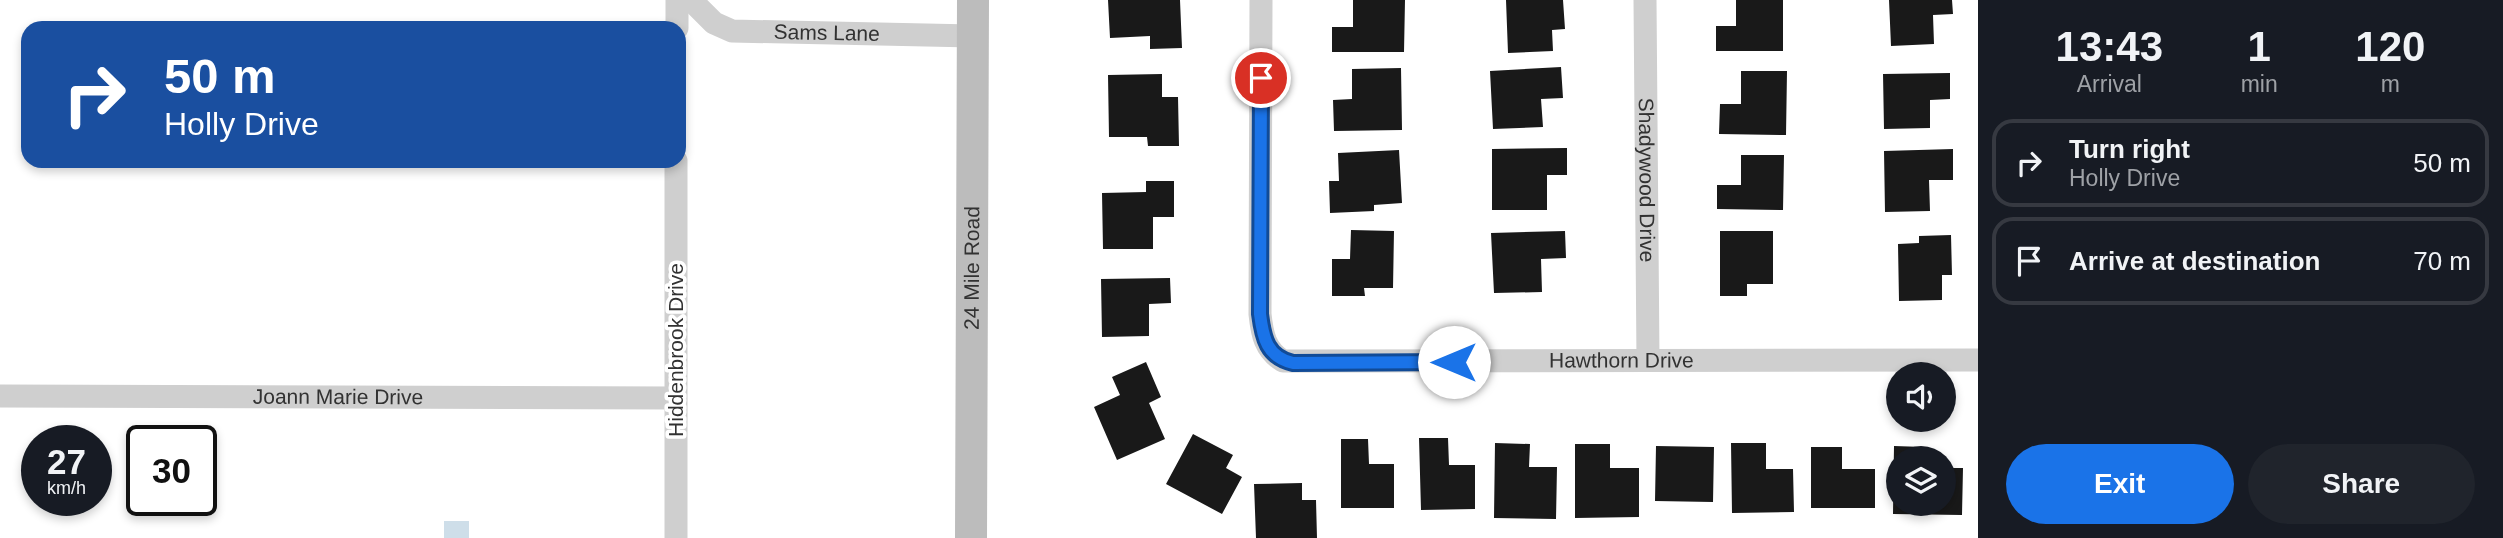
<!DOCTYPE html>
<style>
:root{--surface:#171b24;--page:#20242c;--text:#f1f3f6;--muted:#9ea1a6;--line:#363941;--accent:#1a73e8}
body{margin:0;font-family:Helvetica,sans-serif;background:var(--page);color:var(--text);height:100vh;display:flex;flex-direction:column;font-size:26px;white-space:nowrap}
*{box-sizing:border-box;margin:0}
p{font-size:23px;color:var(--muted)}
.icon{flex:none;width:38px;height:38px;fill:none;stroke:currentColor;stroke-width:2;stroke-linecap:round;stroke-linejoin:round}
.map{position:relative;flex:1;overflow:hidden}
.panel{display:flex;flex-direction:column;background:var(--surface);width:525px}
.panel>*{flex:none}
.top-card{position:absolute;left:21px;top:21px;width:665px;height:147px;border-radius:21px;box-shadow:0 4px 10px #0003;background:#1a4fa0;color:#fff;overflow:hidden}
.buttons{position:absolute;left:1886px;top:362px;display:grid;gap:14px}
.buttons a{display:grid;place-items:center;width:70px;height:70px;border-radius:50%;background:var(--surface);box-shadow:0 4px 10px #0003;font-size:35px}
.speed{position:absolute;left:21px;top:425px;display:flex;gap:14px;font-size:35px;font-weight:700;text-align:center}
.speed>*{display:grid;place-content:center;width:91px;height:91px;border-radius:50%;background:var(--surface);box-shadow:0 4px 10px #0003;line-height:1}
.speed small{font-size:18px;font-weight:400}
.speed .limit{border:4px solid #111;border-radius:10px;background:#fff;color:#111}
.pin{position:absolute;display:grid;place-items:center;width:60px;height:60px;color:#fff;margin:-30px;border:4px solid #fff;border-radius:50%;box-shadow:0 2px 7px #0007}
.me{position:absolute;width:77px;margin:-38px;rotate:270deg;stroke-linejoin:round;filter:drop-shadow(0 0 5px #0008)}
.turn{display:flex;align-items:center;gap:24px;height:147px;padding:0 28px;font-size:32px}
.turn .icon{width:91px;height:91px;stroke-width:2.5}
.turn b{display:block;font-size:49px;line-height:60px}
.eta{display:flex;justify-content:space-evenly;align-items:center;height:119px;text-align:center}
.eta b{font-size:42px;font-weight:700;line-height:49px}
.cta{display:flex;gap:14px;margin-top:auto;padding:14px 28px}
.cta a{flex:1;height:80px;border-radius:42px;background:var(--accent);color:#fff;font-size:28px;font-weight:700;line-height:80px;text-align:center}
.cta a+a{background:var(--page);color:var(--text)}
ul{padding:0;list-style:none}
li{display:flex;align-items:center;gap:21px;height:88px;margin:0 14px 10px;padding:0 14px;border:4px solid var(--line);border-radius:21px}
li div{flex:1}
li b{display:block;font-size:26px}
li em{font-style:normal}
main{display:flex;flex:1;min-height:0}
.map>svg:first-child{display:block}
.water{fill:#cedee9}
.building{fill:#191919}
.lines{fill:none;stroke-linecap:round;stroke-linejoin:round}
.street{stroke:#cfcfcf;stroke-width:23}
.secondary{stroke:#bcbcbc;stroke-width:32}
.route-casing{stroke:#114b97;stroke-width:18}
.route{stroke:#1a73e8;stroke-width:12}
.labels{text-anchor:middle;stroke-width:7;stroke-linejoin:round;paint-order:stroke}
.street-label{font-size:21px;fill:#323232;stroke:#fff}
</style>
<main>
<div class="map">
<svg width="1978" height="538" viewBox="0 0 1978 538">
<rect width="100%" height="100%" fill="#fff"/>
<!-- water -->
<path class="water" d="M 444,521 L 469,521 L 469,538 L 444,538 Z"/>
<!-- building -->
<path class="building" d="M 1108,0 L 1180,0 L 1182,48 L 1150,49 L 1150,36 L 1110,38 Z
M 1353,0 L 1405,0 L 1404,52 L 1332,52 L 1332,27 L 1353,27 Z
M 1506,0 L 1563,0 L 1565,29 L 1552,30 L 1553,51 L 1508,53 Z
M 1736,0 L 1783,0 L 1783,51 L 1716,51 L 1716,26 L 1736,26 Z
M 1889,0 L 1952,0 L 1953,14 L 1933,15 L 1934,44 L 1891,46 Z
M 1561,67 L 1563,98 L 1541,99 L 1543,127 L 1493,129 L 1490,71 Z
M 1401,68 L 1402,130 L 1334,131 L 1333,100 L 1352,99 L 1352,69 Z
M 1741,71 L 1787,71 L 1786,135 L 1719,134 L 1720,104 L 1741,104 Z
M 1950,73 L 1950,99 L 1930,100 L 1930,128 L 1884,129 L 1883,74 Z
M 1162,74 L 1162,97 L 1178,97 L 1179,146 L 1148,146 L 1147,137 L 1109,137 L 1108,75 Z
M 1567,148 L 1567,175 L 1547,175 L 1547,210 L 1492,210 L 1492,149 Z
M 1953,149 L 1953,180 L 1929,180 L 1930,211 L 1885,212 L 1884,151 Z
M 1399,150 L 1402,203 L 1374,205 L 1374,211 L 1330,213 L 1329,181 L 1339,181 L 1338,153 Z
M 1741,155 L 1784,155 L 1783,210 L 1717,209 L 1717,185 L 1741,185 Z
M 1146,181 L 1174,181 L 1174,217 L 1153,217 L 1153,249 L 1103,249 L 1102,193 L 1146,192 Z
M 1351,230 L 1394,231 L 1393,288 L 1364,288 L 1365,296 L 1332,296 L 1332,259 L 1350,259 Z
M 1565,231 L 1566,258 L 1541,259 L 1542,292 L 1494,293 L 1491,233 Z
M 1720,231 L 1773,231 L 1773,284 L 1747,284 L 1747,296 L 1720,296 Z
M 1951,235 L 1952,275 L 1942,275 L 1942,300 L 1899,301 L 1898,244 L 1919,243 L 1919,236 Z
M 1170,278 L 1171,303 L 1149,304 L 1149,336 L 1102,337 L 1101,279 Z
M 1146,362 L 1161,397 L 1149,403 L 1165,439 L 1117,460 L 1094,407 L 1120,395 L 1112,377 Z
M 1193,434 L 1233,455 L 1226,468 L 1242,477 L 1222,514 L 1166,484 Z
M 1419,438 L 1448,438 L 1449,465 L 1475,465 L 1475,509 L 1421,510 Z
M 1341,439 L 1368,439 L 1369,464 L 1394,464 L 1394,508 L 1341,508 Z
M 1495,443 L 1530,444 L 1529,467 L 1557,467 L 1556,519 L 1494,518 Z
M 1731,443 L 1766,443 L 1766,469 L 1793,469 L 1794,512 L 1732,513 Z
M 1575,444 L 1610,444 L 1610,468 L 1639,468 L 1639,517 L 1575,518 Z
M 1656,446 L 1714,447 L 1713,502 L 1655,501 Z
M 1894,446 L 1924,447 L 1924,458 L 1899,458 L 1899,504 L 1944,504 L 1944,468 L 1963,468 L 1962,515 L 1893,514 Z
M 1811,447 L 1842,447 L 1842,469 L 1875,469 L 1875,508 L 1811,508 Z
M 1302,483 L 1302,500 L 1316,500 L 1317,538 L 1256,538 L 1254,484 Z"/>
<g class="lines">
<!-- street -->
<g class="street">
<path id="s1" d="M 691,0 L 714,23 L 732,31 L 973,36"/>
<path id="s2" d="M 1261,0 L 1260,314 C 1262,334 1265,350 1283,361 L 1978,360"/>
<path id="s3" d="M 1645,0 L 1648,360"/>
<path d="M 677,28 L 677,0"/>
<path d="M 676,161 L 676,538"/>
<path id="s4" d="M 0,396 L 675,398"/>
</g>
<!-- secondary -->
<path class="secondary" id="s5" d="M 971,538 L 973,0"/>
</g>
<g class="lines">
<!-- route casing -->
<g class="route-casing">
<path id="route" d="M 1261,78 L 1260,314 C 1263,338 1267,357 1293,363 L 1454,362"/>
</g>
<!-- route -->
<use href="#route" class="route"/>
</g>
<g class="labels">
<!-- street labels -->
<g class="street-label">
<text dy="7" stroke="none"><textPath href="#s1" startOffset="147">Sams Lane</textPath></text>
<text dy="7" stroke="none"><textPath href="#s3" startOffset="180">Shadywood Drive</textPath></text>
<text dy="7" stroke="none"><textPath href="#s5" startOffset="270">24 Mile Road</textPath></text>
<text transform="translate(676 350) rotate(-90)" y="7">Hiddenbrook Drive</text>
<text dy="7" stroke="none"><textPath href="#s2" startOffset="707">Hawthorn Drive</textPath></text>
<text dy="7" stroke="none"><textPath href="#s4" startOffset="338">Joann Marie Drive</textPath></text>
</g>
</g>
</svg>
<div class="buttons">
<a><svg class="icon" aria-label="sound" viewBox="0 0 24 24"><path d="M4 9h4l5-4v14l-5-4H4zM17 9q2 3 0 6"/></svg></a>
<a><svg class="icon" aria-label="layers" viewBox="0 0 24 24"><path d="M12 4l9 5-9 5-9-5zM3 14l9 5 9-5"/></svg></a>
</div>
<div class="speed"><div>27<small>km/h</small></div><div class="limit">30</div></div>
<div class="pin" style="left:1261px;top:78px;background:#d93025"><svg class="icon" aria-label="arrive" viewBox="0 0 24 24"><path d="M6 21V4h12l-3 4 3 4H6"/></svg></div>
<svg class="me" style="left:1454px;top:362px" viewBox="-20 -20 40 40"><circle r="19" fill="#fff"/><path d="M0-13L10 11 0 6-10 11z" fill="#1a73e8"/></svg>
<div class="top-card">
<div class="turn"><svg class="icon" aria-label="right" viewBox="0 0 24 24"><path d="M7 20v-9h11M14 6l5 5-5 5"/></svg><div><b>50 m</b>Holly Drive</div></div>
</div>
</div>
<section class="panel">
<div class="eta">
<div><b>13:43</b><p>Arrival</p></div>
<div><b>1</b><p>min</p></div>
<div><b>120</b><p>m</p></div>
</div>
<ul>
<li><svg class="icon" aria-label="right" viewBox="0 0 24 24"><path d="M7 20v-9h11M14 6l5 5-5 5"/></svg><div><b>Turn right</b><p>Holly Drive</p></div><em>50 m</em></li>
<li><svg class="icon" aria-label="arrive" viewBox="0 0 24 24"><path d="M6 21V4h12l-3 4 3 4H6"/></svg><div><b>Arrive at destination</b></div><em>70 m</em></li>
</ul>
<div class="cta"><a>Exit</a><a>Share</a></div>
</section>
</main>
